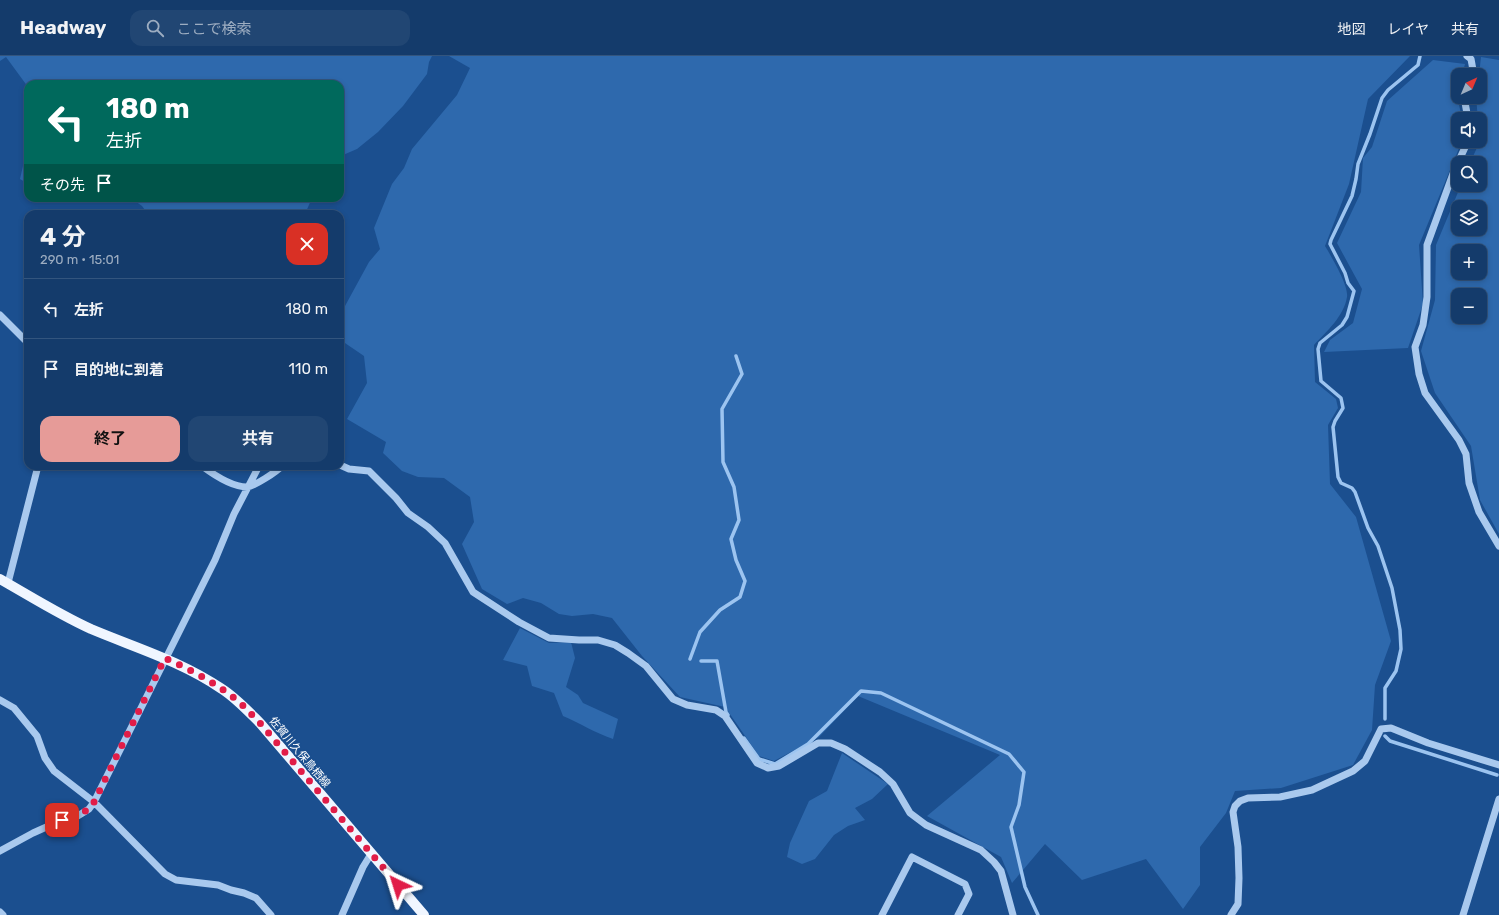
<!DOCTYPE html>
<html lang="ja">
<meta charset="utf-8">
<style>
:root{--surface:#143b6b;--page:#214673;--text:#f1f3f6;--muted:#9dadc1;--line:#33557e;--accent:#e69b98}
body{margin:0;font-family:Rubik,"Noto Sans JP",sans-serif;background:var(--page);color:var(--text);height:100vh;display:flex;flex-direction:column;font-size:15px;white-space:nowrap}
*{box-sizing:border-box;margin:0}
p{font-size:13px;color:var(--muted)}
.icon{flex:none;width:22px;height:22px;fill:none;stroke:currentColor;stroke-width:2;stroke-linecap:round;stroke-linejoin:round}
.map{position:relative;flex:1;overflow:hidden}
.panel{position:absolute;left:24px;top:154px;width:320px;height:260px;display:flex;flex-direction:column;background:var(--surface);border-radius:12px;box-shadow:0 2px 6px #0003,0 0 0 1px var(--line)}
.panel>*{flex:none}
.top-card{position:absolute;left:24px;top:24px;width:320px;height:122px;border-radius:12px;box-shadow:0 2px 6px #0003,0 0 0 1px var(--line);background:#00695c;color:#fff;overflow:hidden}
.needle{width:26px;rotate:44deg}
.controls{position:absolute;left:1451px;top:12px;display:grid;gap:8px}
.controls a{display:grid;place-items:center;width:36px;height:36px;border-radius:8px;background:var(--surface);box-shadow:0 2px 6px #0003,0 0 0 1px var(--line);font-size:20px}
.pin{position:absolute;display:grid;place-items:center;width:34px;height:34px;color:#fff;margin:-17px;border-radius:8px;box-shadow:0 2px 6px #0006}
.me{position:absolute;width:44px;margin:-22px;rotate:319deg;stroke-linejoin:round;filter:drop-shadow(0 0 3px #0008)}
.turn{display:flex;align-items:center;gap:14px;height:84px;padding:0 16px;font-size:18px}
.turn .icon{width:52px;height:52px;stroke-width:2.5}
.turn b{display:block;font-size:28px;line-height:34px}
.then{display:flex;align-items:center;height:38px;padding:0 16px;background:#0003;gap:8px;font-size:15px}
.round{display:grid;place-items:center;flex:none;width:42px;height:42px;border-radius:12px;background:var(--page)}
.summary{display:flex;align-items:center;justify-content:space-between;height:68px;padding:0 16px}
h1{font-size:24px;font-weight:700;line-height:30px}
.primary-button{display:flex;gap:8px;margin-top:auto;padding:8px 16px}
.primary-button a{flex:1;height:46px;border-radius:12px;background:var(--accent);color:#111;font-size:16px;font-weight:700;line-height:46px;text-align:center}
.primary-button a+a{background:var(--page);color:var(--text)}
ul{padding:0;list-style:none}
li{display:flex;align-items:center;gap:12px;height:60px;padding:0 16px;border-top:1px solid var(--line)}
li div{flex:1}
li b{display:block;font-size:15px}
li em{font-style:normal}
header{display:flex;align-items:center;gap:24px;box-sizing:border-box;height:56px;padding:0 20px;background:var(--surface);border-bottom:1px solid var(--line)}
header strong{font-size:19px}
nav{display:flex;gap:22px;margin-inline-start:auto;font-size:14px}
.search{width:280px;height:36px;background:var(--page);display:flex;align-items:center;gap:10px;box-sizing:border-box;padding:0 14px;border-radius:12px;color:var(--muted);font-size:15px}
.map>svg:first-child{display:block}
.green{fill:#2e69ad;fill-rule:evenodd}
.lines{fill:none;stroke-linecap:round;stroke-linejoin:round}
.stream{stroke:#9cc4f0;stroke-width:3.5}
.minor{stroke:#a9c9ee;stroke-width:7}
.major{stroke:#f0f6ff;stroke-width:10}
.route{stroke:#e11d48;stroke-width:7;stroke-dasharray:0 12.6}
.labels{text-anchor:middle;stroke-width:3.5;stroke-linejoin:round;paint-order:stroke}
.street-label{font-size:11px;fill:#fff;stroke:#1b4f8f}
</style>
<header>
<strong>Headway</strong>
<div class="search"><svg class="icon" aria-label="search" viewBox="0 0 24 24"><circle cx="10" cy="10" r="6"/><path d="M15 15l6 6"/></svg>ここで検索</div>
<nav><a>地図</a><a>レイヤ</a><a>共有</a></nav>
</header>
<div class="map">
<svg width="1499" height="859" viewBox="0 0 1499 859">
<rect width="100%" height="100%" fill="#1b4f8f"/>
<!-- green -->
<path class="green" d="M 0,0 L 432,0 L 429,6 L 427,18 L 403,50 L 378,76 L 357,93 L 343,99 L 340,102 L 340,28 L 28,28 L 28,31 L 6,1 L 0,5 Z
M 449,0 L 1410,0 L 1368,43 L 1349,128 L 1325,190 C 1331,200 1349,230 1347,241 C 1344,260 1327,275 1314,289 L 1315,326 L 1336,343 L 1338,352 L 1328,369 L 1330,428 L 1356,461 L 1391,585 L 1375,629 L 1372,674 L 1353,709 L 1281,732 L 1235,735 L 1226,757 L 1200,791 L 1200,829 L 1183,853 L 1146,803 L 1082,824 L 1045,788 L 1012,827 L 1001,801 L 927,760 L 1000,699 L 858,640 L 819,681 L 774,705 L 759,700 L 725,651 L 680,641 L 642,600 L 612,562 L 593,558 L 572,560 L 559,558 L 541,547 L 523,542 L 507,548 L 482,533 L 462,488 L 474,466 L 470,441 L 444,422 L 418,421 L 402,415 L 383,397 L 386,386 L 347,363 L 367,327 L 364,300 L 342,285 L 345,250 L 369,206 L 380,193 L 374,172 L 392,128 L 404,112 L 412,93 L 457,39 L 470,12 Z
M 1481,1 L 1499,4 L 1499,478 L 1480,444 L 1471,390 L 1435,337 L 1421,295 L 1435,244 L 1436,189 L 1461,129 L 1480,129 L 1480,107 L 1470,107 L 1480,85 L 1480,63 L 1478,63 L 1476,41 L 1480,41 L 1480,19 L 1479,19 ZM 1458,151 L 1480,151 L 1480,173 L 1458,173 ZM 1458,195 L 1480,195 L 1480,217 L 1458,217 ZM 1458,239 L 1480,239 L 1480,261 L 1458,261 Z
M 1433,4 L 1465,8 L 1462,19 L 1458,19 L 1457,39 L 1462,63 L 1458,63 L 1458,85 L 1462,85 L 1419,189 L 1423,248 L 1408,292 L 1324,296 L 1330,284 L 1353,267 L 1362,233 L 1337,187 L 1361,136 L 1363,102 L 1372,91 L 1387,45 Z
M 28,88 L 28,128 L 20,123 Z
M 131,142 L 312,142 L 305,158 L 148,158 L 142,150 Z
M 520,572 L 549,587 L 571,586 L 575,602 L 566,631 L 578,639 L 583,647 L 618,663 L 613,683 C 595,677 580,667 563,660 L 554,637 L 532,630 L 527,610 L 503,604 Z
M 842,697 L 888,728 L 872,743 L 855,752 L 865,764 L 848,770 L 834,779 L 815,803 L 802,808 L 787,801 L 790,787 L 809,745 L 827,735 Z"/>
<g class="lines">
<!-- stream -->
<path class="stream" d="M 690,603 L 700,576 L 720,554 L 740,541 L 745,525 L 736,504 L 731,483 L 739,464 L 734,431 L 723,406 L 722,353 L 742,318 L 736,300
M 701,605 L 717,605 L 726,656 L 728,659
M 1385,663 L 1385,632 L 1396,615 L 1401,593 L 1400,574 L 1392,532 L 1378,490 L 1368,472 L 1355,436 L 1352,432 L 1341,427 L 1338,421 L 1333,371 L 1335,365 L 1343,352 L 1341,342 L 1321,325 L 1318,293 L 1320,287 L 1342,269 L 1347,261 L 1354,235 L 1348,227 L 1345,217 L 1330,188 L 1331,184 L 1352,140 L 1356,123 L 1358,108 L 1370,78 L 1382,42 L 1388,34 L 1418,9 L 1420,0
M 1385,680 L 1390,685 L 1497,719
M 744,682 L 759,703 L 775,708 L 808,688 L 861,635 L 881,637 L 1009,698 L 1024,716 L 1019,749 L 1011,771 L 1025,831 L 1038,859"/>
<!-- minor -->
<path class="minor" d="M 1467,0 L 1471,3 L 1473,14 L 1472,19
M 1464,41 L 1468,63
M 1468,85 L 1454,115 L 1427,189 L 1427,241 L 1423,269 L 1415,291 L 1419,318 L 1425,337 L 1459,384 L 1466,398 L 1469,427 L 1479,456 L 1499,490
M 0,259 L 28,287
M 340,409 L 349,413 L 369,415 L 396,442 L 408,457 L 428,471 L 445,487 L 473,536 L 519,566 L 549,582 L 579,584 L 598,584 L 615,589 L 628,597 L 646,610 L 673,643 L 687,649 L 716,654 L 725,660 L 757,707 L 768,712 L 779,710 L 818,687 L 831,687 L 845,693 L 880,716 L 893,728 L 910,757 L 926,769 L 981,794 L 994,806 L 1001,815 L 1013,859
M 202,410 C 214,419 232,431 247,431 C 255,430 276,416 282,410
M 8,527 L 38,410
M 0,644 L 14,652 L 37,680 L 45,702 L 54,715 L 94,746 L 165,818 L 176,824 L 218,829 L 231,834 L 244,837 L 256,842 L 271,859
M 0,795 L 33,777 L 62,764 L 76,761 L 89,753 L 94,746 L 215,504 L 234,458 L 259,410
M 0,856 L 3,859
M 342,859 L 363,811 L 371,798
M 882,859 L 912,801 L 965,828 L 969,838 L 958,859
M 1231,859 L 1238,848 L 1239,822 L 1238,791 L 1233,756 L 1235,750 L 1240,745 L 1248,742 L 1280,741 L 1312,734 L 1353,715 L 1365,705 L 1381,673 L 1391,672 L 1428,687 L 1499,709
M 1463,859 L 1499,743"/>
<!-- major -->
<path class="major" d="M 0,523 C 30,540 60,559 91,573 C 136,592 181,605 222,633 C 236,642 248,655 260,667 L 424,859"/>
</g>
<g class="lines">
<!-- route -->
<path class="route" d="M 62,764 C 75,761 86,758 94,746 L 165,602 C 191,614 216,627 238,645 C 246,652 253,660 260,667 L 398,829"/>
</g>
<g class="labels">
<!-- street labels -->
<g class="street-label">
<text transform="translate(300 696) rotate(50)" y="4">佐賀川久保鳥栖線</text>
</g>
</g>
</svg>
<div class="controls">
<a><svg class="needle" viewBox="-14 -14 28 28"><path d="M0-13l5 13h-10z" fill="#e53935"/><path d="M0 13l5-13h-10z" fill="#9dadc1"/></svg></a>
<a><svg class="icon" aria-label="sound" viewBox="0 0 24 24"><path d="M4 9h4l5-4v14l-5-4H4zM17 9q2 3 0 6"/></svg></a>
<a><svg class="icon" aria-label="search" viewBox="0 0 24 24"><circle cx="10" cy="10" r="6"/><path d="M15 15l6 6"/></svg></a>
<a><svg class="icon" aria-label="layers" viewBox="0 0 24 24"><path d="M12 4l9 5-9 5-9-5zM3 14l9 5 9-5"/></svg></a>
<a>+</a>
<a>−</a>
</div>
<div class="pin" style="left:62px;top:764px;background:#d93025"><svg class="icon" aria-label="arrive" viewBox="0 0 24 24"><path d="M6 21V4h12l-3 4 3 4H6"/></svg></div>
<svg class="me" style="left:398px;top:829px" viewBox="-20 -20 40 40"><path d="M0-17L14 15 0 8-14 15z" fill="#e11d48" stroke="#fff" stroke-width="4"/></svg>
<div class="top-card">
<div class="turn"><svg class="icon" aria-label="left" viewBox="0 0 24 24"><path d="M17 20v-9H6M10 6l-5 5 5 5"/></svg><div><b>180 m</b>左折</div></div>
<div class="then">その先<svg class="icon" aria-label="arrive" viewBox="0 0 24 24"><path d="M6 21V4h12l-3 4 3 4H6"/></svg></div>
</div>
<section class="panel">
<div class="summary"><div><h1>4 分</h1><p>290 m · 15:01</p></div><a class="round" style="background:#d93025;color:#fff"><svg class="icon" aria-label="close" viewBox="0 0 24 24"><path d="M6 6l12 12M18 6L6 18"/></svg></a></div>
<ul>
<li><svg class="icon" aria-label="left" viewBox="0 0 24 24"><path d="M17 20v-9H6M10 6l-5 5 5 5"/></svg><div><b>左折</b></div><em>180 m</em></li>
<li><svg class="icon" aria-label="arrive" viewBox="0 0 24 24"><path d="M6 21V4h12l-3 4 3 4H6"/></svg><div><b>目的地に到着</b></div><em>110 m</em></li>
</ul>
<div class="primary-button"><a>終了</a><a>共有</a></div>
</section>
</div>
